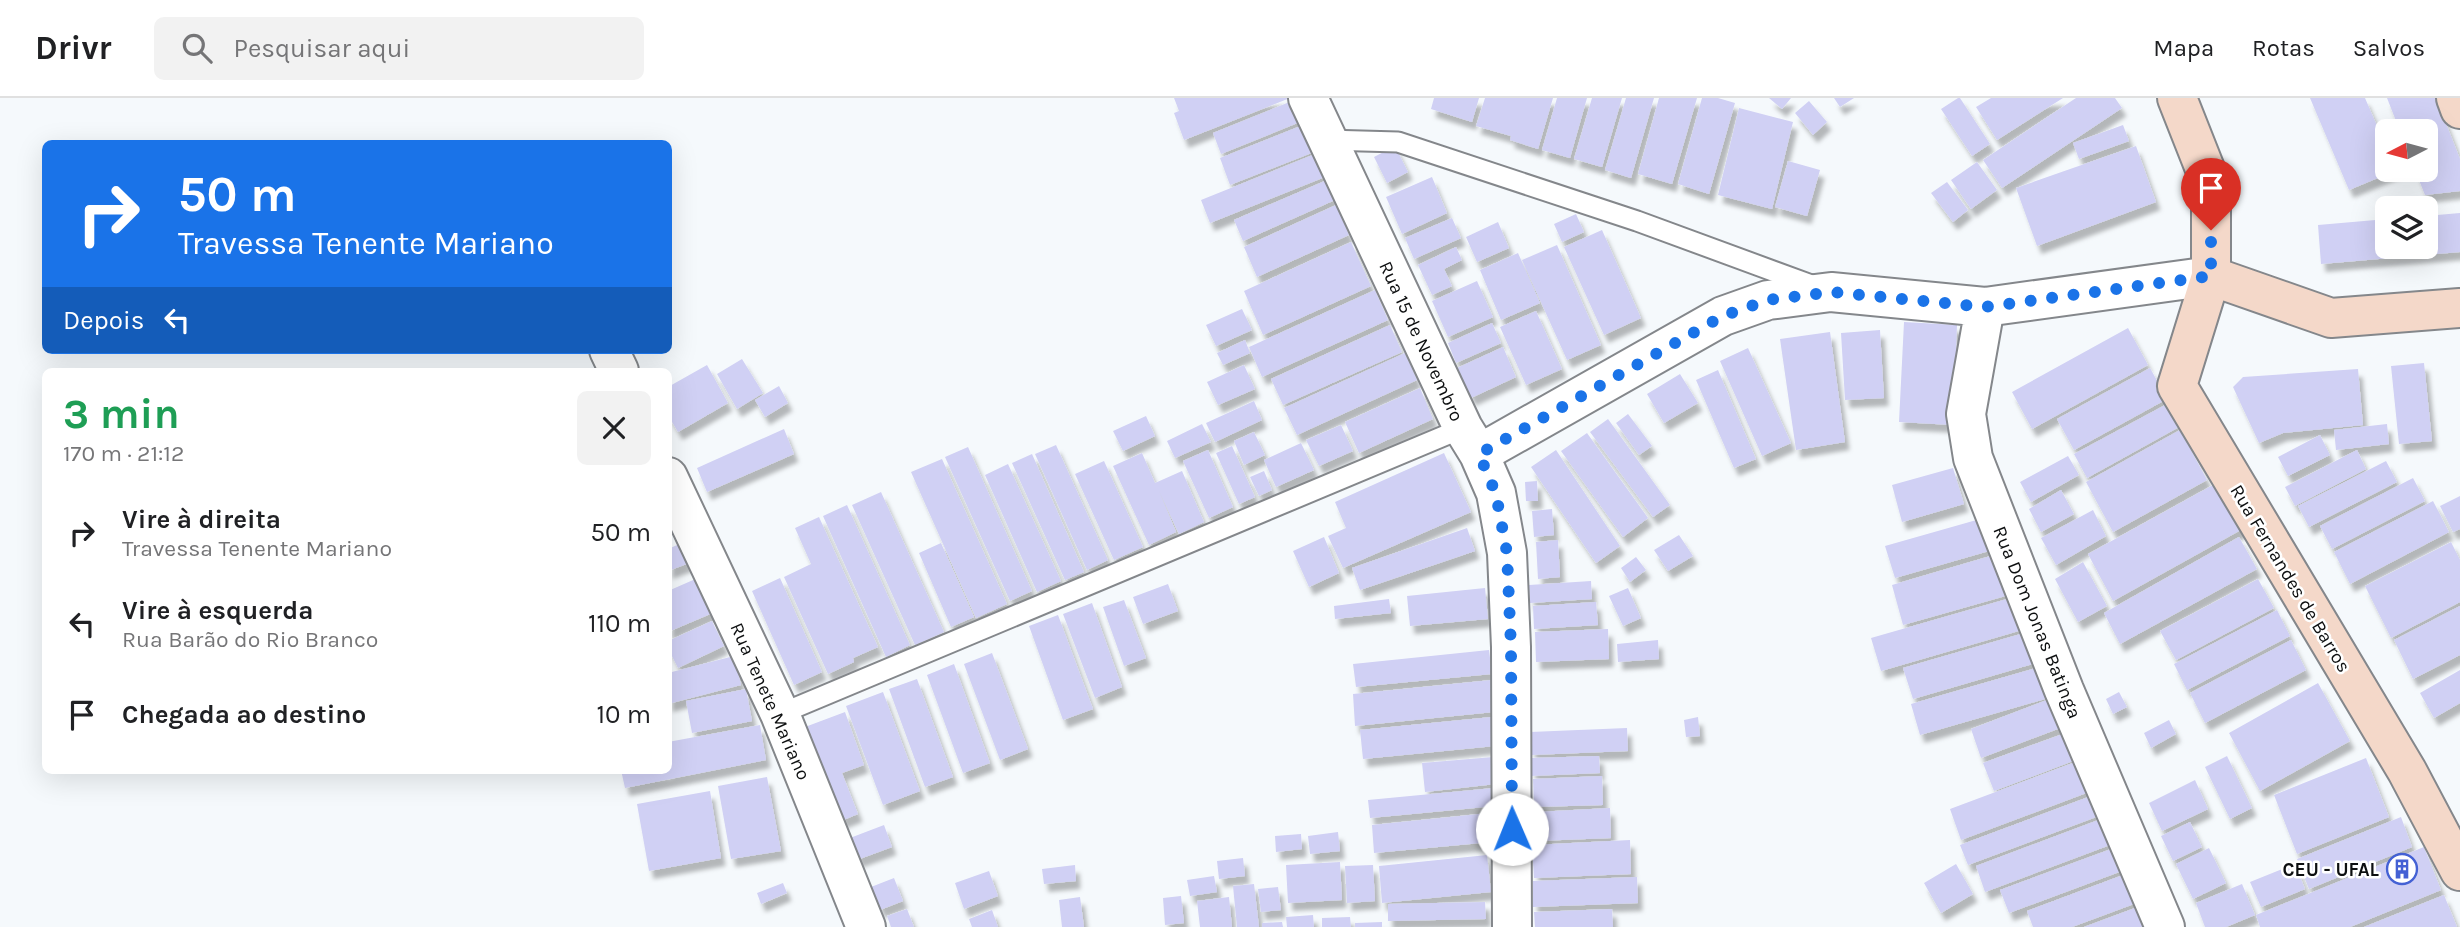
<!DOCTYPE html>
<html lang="pt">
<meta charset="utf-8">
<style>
:root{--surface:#fff;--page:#f2f2f2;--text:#202124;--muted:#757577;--line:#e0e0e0}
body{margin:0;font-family:Karla,sans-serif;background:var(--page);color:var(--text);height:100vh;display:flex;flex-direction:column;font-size:26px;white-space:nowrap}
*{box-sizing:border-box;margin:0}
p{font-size:23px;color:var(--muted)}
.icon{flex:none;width:38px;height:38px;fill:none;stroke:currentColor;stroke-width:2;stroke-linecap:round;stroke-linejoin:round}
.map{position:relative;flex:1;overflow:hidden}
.panel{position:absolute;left:42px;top:270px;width:630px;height:406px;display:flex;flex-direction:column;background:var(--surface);border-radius:10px;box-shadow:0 7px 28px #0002}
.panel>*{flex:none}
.hud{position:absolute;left:42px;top:42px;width:630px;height:214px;border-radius:10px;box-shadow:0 7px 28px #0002;background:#1a73e8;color:#fff;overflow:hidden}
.needle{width:46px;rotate:264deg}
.controls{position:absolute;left:2375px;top:21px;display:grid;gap:14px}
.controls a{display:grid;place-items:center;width:63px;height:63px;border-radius:10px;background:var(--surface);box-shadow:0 7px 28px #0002;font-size:35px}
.pin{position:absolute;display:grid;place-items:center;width:60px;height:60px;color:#fff;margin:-72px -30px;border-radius:50% 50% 50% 0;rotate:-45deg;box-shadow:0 0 7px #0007}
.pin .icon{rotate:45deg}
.me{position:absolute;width:77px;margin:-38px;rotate:359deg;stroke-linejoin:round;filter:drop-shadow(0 0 5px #0008)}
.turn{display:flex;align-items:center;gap:24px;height:147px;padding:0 21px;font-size:32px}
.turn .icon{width:91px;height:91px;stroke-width:2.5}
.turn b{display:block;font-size:49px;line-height:60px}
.then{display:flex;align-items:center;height:66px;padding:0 21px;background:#0003;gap:14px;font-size:26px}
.round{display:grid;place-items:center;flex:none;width:74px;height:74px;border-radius:10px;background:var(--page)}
.headline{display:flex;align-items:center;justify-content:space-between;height:119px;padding:0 21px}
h1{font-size:42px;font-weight:700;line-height:52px;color:#1e9e55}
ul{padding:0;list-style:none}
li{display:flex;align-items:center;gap:21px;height:91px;padding:0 21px}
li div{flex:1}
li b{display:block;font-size:26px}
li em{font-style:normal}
header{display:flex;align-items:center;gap:42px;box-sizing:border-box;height:98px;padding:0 35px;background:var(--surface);border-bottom:2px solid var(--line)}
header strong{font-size:33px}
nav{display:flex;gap:38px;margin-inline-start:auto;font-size:24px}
.search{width:490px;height:63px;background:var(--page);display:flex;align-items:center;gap:18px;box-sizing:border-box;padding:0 24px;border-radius:10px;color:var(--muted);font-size:26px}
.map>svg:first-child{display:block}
.building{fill:#d0d0f4;filter:url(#shadow)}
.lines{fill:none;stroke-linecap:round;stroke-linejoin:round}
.lane-casing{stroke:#84878b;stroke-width:23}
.street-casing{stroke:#84878b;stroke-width:42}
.secondary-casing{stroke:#84878b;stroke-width:42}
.lane{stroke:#fff;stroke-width:19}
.street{stroke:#fff;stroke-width:38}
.secondary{stroke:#f4d8c9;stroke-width:38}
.route{stroke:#1a73e8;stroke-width:12;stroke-dasharray:0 21.6}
.labels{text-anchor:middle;stroke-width:5;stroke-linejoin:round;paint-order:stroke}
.street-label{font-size:19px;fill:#0d0f10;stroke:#fff}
.poi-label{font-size:19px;font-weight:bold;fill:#0d0f10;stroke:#fff;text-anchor:end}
</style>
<header>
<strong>Drivr</strong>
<div class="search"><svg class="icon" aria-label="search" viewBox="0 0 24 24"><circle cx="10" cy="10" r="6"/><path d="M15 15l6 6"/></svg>Pesquisar aqui</div>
<nav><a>Mapa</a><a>Rotas</a><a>Salvos</a></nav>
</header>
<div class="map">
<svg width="2460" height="829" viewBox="0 0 2460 829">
<defs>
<filter id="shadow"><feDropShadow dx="4.5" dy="8" stdDeviation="2" flood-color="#0004"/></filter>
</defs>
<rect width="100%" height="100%" fill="#f5f9fc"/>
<!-- building -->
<path class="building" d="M 1174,0 L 1290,0 L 1184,42 L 1174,15 L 1179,13 Z
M 1434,0 L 1479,0 L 1472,24 L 1431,11 Z
M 1485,0 L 1553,0 L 1538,51 L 1510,42 L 1511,38 L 1476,28 Z
M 1557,0 L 1587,0 L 1570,60 L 1542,52 Z
M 1592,0 L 1622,0 L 1602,69 L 1574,61 Z
M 1626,0 L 1654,0 L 1631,80 L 1605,72 Z
M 1659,0 L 1697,0 L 1672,86 L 1638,76 Z
M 1702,0 L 1718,0 L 1735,5 L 1709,96 L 1678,86 Z
M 1769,0 L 1791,0 L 1782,11 Z
M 1834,0 L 1854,0 L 1840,9 Z
M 1958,0 L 1960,0 L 1990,46 L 1972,58 L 1941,11 Z
M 1991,0 L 2063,0 L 1997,42 L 1976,9 Z
M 2076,0 L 2115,0 L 2122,10 L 2002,90 L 1983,62 Z
M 2310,0 L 2365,0 L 2387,51 L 2387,72 L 2397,72 L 2349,92 Z
M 2387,0 L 2436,0 L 2460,61 L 2460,93 L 2425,97 L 2415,72 L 2426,72 L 2426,33 L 2400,33 Z
M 1292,3 L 1300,24 L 1221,56 L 1213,35 Z
M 1809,3 L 1827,24 L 1813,37 L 1795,15 Z
M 1739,10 L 1793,24 L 1772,111 L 1718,97 Z
M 1303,27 L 1314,54 L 1230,87 L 1220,60 Z
M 2123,27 L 2129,43 L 2079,61 L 2073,45 Z
M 1395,48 L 1408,74 L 1387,85 L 1374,59 Z
M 2136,48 L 2156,104 L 2037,148 L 2016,90 Z
M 1315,56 L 1325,79 L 1210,125 L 1201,102 Z
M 1788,63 L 1820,72 L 1807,118 L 1775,109 Z
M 1977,64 L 1997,92 L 1971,111 L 1951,82 Z
M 1432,79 L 1447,115 L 1402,136 L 1386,99 Z
M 1327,82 L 1335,102 L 1243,143 L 1234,122 Z
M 1947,84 L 1968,112 L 1953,124 L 1931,95 Z
M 1336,107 L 1349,137 L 1257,179 L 1244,149 Z
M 2460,115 L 2460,154 L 2321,166 L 2318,127 L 2387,121 L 2387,149 L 2426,149 L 2426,118 Z
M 1576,116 L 1584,134 L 1562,144 L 1554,126 Z
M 1452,120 L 1461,140 L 1414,161 L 1405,140 Z
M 1498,124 L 1509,150 L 1477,164 L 1466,139 Z
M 1602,132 L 1641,220 L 1604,237 L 1564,149 Z
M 1351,144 L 1371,188 L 1263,237 L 1244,193 Z
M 1557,147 L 1601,247 L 1567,262 L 1522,162 Z
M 1456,149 L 1462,162 L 1444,171 L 1452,188 L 1432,197 L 1418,167 Z
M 1518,155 L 1540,205 L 1501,222 L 1480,172 Z
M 1477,183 L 1493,219 L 1448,239 L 1432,203 Z
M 1375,192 L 1388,222 L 1262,279 L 1249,249 Z
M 1242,211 L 1252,232 L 1216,248 L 1206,227 Z
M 1536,213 L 1562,271 L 1526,287 L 1500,229 Z
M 1904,224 L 1957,227 L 1953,327 L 1899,324 Z
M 1492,225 L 1501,245 L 1456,265 L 1448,245 Z
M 1390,227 L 1402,254 L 1283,307 L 1271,281 Z
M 2128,230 L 2148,267 L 2032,331 L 2012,294 Z
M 1880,232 L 1884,300 L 1845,302 L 1841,235 Z
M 1830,234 L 1845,344 L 1796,352 L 1780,241 Z
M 1245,242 L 1250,255 L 1223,267 L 1217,255 Z
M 1503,249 L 1516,279 L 1471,300 L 1457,270 Z
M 1748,250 L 1791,345 L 1762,358 L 1720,263 Z
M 1405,255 L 1417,282 L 1297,337 L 1284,310 Z
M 742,261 L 763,295 L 737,311 L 717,276 Z
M 2424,265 L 2432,343 L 2399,346 L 2391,268 Z
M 707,267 L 728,305 L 678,334 L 668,317 L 668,289 Z
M 1244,267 L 1255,291 L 1218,307 L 1207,284 Z
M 2150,270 L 2167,301 L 2074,352 L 2057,321 Z
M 2358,271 L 2363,327 L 2283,335 L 2259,345 L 2233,289 L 2243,279 Z
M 1718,272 L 1756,361 L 1734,370 L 1696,282 Z
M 1680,276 L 1698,305 L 1664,325 L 1647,296 Z
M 779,288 L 788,305 L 765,319 L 755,302 Z
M 1420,290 L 1433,321 L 1359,355 L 1345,324 Z
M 1254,303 L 1262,322 L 1215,344 L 1206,325 Z
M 2167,306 L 2179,329 L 2087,380 L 2074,356 Z
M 1628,316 L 1652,348 L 1639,357 L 1616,325 Z
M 1146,318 L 1155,338 L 1123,353 L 1113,333 Z
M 1608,321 L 1670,407 L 1653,419 L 1590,334 Z
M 1202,326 L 1211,344 L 1175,360 L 1167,343 Z
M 2387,326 L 2389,346 L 2336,352 L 2334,332 Z
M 1341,327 L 1353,353 L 1319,368 L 1306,342 Z
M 784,331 L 794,356 L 707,394 L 697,370 Z
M 2180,332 L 2207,382 L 2113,434 L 2086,384 Z
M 1254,334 L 1265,357 L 1244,367 L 1234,343 Z
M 1587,335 L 1648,420 L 1623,439 L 1561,353 Z
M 2320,337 L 2330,357 L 2288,378 L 2278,359 Z
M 1301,345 L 1314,372 L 1276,389 L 1264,362 Z
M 1056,347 L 1108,462 L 1087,472 L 1035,356 Z
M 1232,348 L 1255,399 L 1239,406 L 1216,355 Z
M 968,349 L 1032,493 L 1010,503 L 945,359 Z
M 1208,352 L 1233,409 L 1209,420 L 1183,363 Z
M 1556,352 L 1620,448 L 1596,465 L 1531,369 Z
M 2357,352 L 2366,371 L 2295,408 L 2285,389 Z
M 1142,355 L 1155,385 L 1182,373 L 1204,424 L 1179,436 L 1159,393 L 1176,434 L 1149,447 L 1113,368 Z
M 1444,355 L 1471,414 L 1343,470 L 1328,438 L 1346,430 L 1335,404 Z
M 1032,356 L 1084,474 L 1065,482 L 1012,365 Z
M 2068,358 L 2079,377 L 2031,404 L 2020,384 Z
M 942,361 L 1007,506 L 976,520 L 911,374 Z
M 1104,363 L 1143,449 L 1114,462 L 1075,376 Z
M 2386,363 L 2397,384 L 2309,429 L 2298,408 Z
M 1008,366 L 1061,483 L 1037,494 L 985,377 Z
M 1953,370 L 1964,406 L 1902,424 L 1892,387 Z
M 1264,373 L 1272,392 L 1259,398 L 1250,379 Z
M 2413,380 L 2425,403 L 2332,451 L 2320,428 Z
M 2222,382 L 2248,428 L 2113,503 L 2088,456 Z
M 1537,383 L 1538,403 L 1526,403 L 1525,384 Z
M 2061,392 L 2074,416 L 2041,434 L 2029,411 Z
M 881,394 L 944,534 L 915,547 L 852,407 Z
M 2460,398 L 2460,431 L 2453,434 L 2440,408 Z
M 2433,403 L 2449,434 L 2350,486 L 2334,454 Z
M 847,407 L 910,547 L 886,559 L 823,418 Z
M 1552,411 L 1554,437 L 1534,439 L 1532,413 Z
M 2093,412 L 2106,438 L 2056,467 L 2041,440 Z
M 819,419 L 878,549 L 853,560 L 854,564 L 828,576 L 784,479 L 811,466 L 795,430 Z
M 1980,421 L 1989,453 L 1895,480 L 1885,448 Z
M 1467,430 L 1475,453 L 1360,492 L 1352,470 Z
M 1679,437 L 1693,458 L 1668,473 L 1654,452 Z
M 1324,439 L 1339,475 L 1309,489 L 1293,453 Z
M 2239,439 L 2257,471 L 2120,546 L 2104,515 Z
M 1558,442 L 1560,479 L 1538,481 L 1536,444 Z
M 684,444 L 692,464 L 668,473 L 668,451 Z
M 2451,444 L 2460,462 L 2460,504 L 2391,540 L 2365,488 Z
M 941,445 L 974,519 L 951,529 L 919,455 Z
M 2004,454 L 2016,495 L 1903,527 L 1892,487 Z
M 1636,459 L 1646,472 L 1630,484 L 1621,470 Z
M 2083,464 L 2107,508 L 2078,524 L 2055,481 Z
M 700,479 L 715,514 L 668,534 L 668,493 Z
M 780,480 L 822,574 L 794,587 L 752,493 Z
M 2258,481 L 2274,510 L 2176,562 L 2160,533 Z
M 1591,483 L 1592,501 L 1530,505 L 1529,487 Z
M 1168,486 L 1178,513 L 1143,526 L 1133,499 Z
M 1485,490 L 1488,521 L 1410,528 L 1407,498 Z
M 1628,490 L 1641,520 L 1623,528 L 1609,498 Z
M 2021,497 L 2029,530 L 1881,573 L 1871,540 Z
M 1389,501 L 1391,515 L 1335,521 L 1334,508 Z
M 1124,502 L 1146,560 L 1124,568 L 1103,509 Z
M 1596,504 L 1598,527 L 1534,531 L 1533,508 Z
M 1092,505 L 1122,589 L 1095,600 L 1063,516 Z
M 2460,508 L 2460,557 L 2413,581 L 2394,542 Z
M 2277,512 L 2290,538 L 2187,592 L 2174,566 Z
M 1058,517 L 1093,611 L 1063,622 L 1029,528 Z
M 712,523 L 724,548 L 678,570 L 668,550 L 668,543 Z
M 1608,531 L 1609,561 L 1536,564 L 1535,534 Z
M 2031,533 L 2040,564 L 1913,601 L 1903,570 Z
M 1658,542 L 1659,561 L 1618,564 L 1617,546 Z
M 2291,542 L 2306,572 L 2205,625 L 2190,595 Z
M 1489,552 L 1492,576 L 1356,589 L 1353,566 Z
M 992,555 L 1028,651 L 1000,662 L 964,566 Z
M 734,558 L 741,587 L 668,606 L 668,575 Z
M 954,566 L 990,665 L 963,675 L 927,577 Z
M 2043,568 L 2052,599 L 1920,637 L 1911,606 Z
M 2460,572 L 2460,605 L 2434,620 L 2420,595 Z
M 917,581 L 953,679 L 925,689 L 889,591 Z
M 1492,582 L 1494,614 L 1355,628 L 1353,596 Z
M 2318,585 L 2350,643 L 2260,693 L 2229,635 Z
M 746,591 L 752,623 L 692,635 L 686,603 Z
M 883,594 L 920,693 L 883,707 L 846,608 Z
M 2119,594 L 2127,609 L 2113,616 L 2106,601 Z
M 2060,597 L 2071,626 L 1981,660 L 1971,631 Z
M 845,614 L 864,667 L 842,675 L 858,716 L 841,723 L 805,629 Z
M 1492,619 L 1495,648 L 1363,661 L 1360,632 Z
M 1698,619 L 1700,638 L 1686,639 L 1684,622 Z
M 2169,622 L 2176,636 L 2151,650 L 2144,635 Z
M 760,627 L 766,662 L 625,690 L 621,672 L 668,672 L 668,644 Z
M 1627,630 L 1628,653 L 1531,657 L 1530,634 Z
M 2071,633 L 2081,660 L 1994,693 L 1983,665 Z
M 1599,658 L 1600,675 L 1531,678 L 1531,660 Z
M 2227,658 L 2252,710 L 2230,721 L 2205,669 Z
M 1493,659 L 1496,686 L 1425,694 L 1422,665 Z
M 2086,660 L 2097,691 L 1961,742 L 1950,711 Z
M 2366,660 L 2389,719 L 2297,756 L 2274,697 Z
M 1602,678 L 1603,707 L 1534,709 L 1533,681 Z
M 767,679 L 781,753 L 731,761 L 718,688 Z
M 2195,682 L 2208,711 L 2162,733 L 2149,705 Z
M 1494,690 L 1496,708 L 1370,720 L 1368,702 Z
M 710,693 L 721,760 L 649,773 L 637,706 Z
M 2099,695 L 2107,715 L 1968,767 L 1960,747 Z
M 1610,710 L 1611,740 L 1537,743 L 1536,714 Z
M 1489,715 L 1492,744 L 1374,755 L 1372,727 Z
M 2109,718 L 2118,744 L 1985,794 L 1976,768 Z
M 2401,719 L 2412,749 L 2309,791 L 2297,761 Z
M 2190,724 L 2202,749 L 2173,763 L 2161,738 Z
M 884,727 L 892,749 L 857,762 L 850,740 Z
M 1338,734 L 1340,753 L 1310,756 L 1308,738 Z
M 1301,736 L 1302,751 L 1276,754 L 1275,738 Z
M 1630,742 L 1631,776 L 1534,780 L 1532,747 Z
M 2122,747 L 2130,770 L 2009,815 L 2000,792 Z
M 2424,749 L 2441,792 L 2350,829 L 2260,829 L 2256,817 Z
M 2209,750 L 2226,785 L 2193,801 L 2176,766 Z
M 1487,757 L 1491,794 L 1382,805 L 1379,768 Z
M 1243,760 L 1245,778 L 1219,781 L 1217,763 Z
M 1340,764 L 1342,802 L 1288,805 L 1286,767 Z
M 1956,766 L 1973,796 L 1941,815 L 1924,785 Z
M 2295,766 L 2305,791 L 2261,809 L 2250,784 Z
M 1075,767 L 1076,783 L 1044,786 L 1042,771 Z
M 1373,767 L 1375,803 L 1347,805 L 1345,768 Z
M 989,773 L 998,798 L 964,811 L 955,785 Z
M 2131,774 L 2142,803 L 2072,829 L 2033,829 L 2027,813 Z
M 1214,778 L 1217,794 L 1190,798 L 1187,782 Z
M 1637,779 L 1638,805 L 1533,809 L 1533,783 Z
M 894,780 L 903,803 L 880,812 L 871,789 Z
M 783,785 L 787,795 L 761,806 L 757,795 Z
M 1254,786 L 1259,829 L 1237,829 L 1233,788 Z
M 2242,786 L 2255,817 L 2226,829 L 2205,829 L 2196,805 Z
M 1278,789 L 1281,812 L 1261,814 L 1258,791 Z
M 2444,797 L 2457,829 L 2364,829 Z
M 1181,798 L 1184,825 L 1165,827 L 1163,800 Z
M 1080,799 L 1084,829 L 1062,829 L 1059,802 Z
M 1229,799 L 1232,829 L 1200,829 L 1197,803 Z
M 1485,804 L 1486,821 L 1388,823 L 1388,806 Z
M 2143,807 L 2151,829 L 2084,829 Z
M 907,811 L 914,829 L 891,829 L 887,818 Z
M 1612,811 L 1613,829 L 1535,829 L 1534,814 Z
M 992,812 L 998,829 L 972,829 L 969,821 Z
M 1313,817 L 1314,829 L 1287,829 L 1286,819 Z
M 1350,819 L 1351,829 L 1322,829 L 1322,820 Z
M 1282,824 L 1283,829 L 1262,829 L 1262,825 Z
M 1382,824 L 1382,829 L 1355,829 L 1355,825 Z"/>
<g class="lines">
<!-- lane casing -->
<g class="lane-casing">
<path id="lane" d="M 1326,42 L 1398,44 L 1637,123 L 1814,188
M 780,616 L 1463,330"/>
</g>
<!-- street casing -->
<g class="street-casing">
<path id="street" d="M 1308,0 L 1463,330 L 1479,356 L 1496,395 L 1507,455 L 1511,549 L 1512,829
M 1985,209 L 1966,316 L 1973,360 L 2064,592 L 2165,829
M 609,252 L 619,273
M 1479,356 L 1723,218 L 1768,202 L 1831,194 L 1985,209 L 2211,178
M 668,379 L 780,616 L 866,829"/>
</g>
<!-- secondary casing -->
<g class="secondary-casing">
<path id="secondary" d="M 2177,0 L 2211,86 L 2211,178 L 2177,288 L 2407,673 L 2460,773
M 2456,0 L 2460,11
M 2211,178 L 2331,220 L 2460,210"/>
</g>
<!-- lane -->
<use href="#lane" class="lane"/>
<!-- street -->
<use href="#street" class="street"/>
<!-- secondary -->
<use href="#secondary" class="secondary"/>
</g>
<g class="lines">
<!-- route -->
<path class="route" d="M 1512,731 L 1511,549 L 1507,455 L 1496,396 L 1479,356 L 1723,218 L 1768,202 L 1831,194 L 1985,209 L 2211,178 L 2211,132"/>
</g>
<!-- icons -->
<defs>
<g id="building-ring" transform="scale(1.575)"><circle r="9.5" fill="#fff" stroke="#4461d4" stroke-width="1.5"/><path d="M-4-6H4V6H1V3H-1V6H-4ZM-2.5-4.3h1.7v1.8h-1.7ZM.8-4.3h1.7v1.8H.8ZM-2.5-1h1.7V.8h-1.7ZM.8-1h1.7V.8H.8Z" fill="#4461d4"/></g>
</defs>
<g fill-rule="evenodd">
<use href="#building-ring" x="2402" y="771"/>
</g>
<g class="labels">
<!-- street labels -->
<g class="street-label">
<text transform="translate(1422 243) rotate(65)" y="7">Rua 15 de Novembro</text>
<text transform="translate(2291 480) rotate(59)" y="7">Rua Fernandes de Barros</text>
<text transform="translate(2038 524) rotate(68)" y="7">Rua Dom Jonas Batinga</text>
<text transform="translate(771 603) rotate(66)" y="7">Rua Tenete Mariano</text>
</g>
<!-- poi labels -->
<g class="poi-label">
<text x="2379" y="778">CEU - UFAL</text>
</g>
</g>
</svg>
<div class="controls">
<a><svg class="needle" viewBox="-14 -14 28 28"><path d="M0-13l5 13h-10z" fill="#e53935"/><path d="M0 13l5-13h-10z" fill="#757577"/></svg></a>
<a><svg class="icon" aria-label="layers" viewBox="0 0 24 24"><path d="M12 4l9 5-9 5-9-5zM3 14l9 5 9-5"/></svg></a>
</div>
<div class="pin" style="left:2211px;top:132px;background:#d93025"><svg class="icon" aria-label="arrive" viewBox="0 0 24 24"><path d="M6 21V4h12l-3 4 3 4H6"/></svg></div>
<svg class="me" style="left:1512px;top:731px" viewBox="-20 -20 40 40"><circle r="19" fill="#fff"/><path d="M0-13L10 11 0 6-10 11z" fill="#1a73e8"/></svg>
<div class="hud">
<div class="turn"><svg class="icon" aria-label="right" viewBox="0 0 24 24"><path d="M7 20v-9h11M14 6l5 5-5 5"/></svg><div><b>50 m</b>Travessa Tenente Mariano</div></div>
<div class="then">Depois<svg class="icon" aria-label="left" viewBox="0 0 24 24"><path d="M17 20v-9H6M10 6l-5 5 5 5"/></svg></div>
</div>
<section class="panel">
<div class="headline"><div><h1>3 min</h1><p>170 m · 21:12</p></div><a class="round"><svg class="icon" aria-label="close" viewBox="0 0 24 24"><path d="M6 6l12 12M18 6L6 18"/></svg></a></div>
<ul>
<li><svg class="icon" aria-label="right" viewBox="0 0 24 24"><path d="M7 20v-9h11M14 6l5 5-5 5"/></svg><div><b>Vire à direita</b><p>Travessa Tenente Mariano</p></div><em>50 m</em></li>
<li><svg class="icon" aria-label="left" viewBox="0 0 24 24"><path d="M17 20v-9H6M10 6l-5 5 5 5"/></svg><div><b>Vire à esquerda</b><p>Rua Barão do Rio Branco</p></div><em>110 m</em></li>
<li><svg class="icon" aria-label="arrive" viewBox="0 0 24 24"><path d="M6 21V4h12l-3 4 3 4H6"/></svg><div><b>Chegada ao destino</b></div><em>10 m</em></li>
</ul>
</section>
</div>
